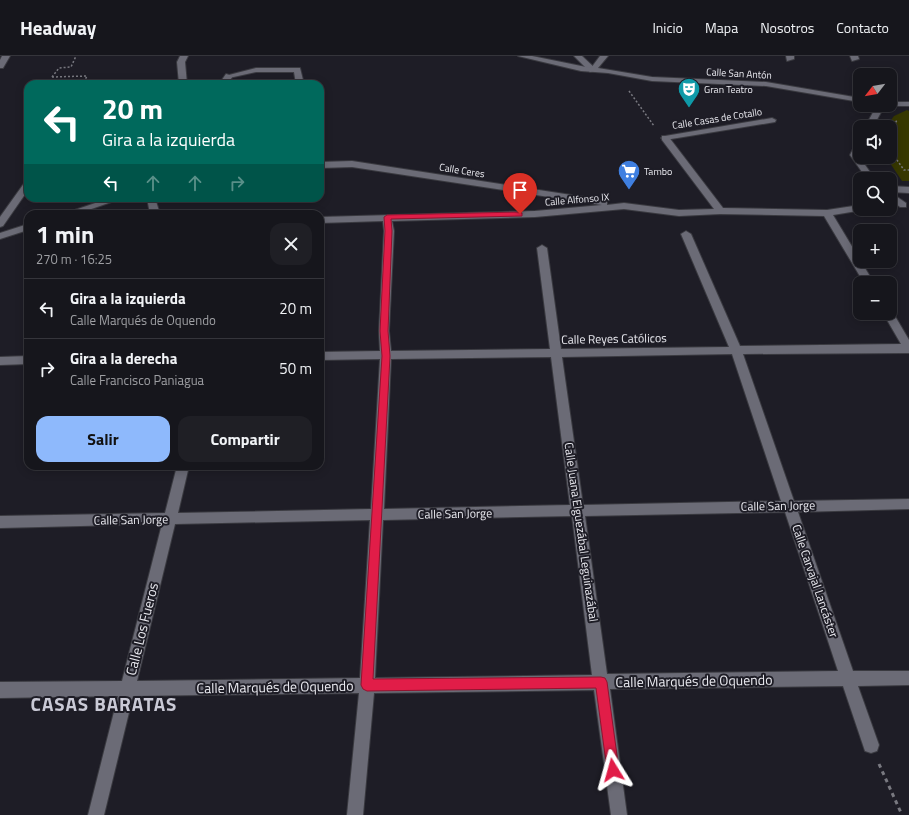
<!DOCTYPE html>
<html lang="es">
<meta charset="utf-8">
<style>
:root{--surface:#16161c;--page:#1f1f25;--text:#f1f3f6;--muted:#9e9fa3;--line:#35353b;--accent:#8eb9fc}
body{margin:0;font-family:"Titillium Web",sans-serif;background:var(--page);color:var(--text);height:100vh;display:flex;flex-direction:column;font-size:15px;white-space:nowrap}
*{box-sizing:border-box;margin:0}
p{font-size:13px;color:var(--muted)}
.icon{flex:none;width:22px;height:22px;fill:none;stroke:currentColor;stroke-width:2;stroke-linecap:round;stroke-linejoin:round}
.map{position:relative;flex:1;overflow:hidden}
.sheet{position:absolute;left:24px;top:154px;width:300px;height:260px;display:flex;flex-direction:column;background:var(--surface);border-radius:12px;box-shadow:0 2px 10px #0003,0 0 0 1px var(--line)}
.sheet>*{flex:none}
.guide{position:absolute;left:24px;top:24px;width:300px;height:122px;border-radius:12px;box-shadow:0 2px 10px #0003,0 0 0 1px var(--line);background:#00695c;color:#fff;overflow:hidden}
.needle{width:26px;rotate:239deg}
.fabs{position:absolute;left:853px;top:12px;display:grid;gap:8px}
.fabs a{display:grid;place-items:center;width:44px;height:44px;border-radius:8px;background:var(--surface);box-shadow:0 2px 10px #0003,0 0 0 1px var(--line);font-size:20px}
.pin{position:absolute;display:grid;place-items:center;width:34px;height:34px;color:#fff;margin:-41px -17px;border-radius:50% 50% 50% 0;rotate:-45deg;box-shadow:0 0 4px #0007}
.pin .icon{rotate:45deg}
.me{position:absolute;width:44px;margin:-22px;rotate:352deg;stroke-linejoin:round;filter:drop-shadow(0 0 3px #0008)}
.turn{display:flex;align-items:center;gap:14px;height:84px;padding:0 12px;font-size:18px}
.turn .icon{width:52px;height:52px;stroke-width:2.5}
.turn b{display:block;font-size:28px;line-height:34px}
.lanes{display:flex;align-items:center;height:38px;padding:0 12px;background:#0003;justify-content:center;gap:20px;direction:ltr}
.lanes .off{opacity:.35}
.round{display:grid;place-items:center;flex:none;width:42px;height:42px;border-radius:12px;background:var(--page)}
.overview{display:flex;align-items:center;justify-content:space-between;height:68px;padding:0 12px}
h1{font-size:24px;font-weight:700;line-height:30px}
.cta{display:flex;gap:8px;margin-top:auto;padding:8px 12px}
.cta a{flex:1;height:46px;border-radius:12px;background:var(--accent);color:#111;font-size:16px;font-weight:700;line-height:46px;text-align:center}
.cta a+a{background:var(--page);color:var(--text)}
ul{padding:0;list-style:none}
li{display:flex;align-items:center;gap:12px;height:60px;padding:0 12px;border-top:1px solid var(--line)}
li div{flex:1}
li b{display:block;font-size:15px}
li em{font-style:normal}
header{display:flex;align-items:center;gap:24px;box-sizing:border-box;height:56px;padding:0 20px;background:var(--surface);border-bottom:1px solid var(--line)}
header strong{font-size:19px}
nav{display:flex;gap:22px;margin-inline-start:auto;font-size:14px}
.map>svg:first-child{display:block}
.green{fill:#373800}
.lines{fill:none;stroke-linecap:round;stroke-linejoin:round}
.service-casing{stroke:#3a3a40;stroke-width:2}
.pedestrian-casing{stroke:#3a3a40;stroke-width:2}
.minor-casing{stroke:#3a3a40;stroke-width:2}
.path-far1{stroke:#797980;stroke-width:1.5;stroke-dasharray:2 2;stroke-linecap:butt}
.path{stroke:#797980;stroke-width:3;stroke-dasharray:4 4;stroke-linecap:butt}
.service{fill:#6b6b76;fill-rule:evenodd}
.pedestrian{fill:#6b6b76;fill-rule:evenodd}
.minor{fill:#6b6b76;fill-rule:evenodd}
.route{fill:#e11d48;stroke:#92132f}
.labels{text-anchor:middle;stroke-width:4;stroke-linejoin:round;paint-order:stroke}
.far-street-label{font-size:10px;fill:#eaeaf0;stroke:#1e1d26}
.far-poi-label{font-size:10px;fill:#eaeaf0;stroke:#1e1d26;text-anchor:start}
.street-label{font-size:12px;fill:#eaeaf0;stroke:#1e1d26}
.near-street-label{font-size:14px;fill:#eaeaf0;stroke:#1e1d26}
.near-district-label{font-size:19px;font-weight:bold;letter-spacing:1px;fill:#cacad6;stroke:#1e1d26}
</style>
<header>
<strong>Headway</strong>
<nav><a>Inicio</a><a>Mapa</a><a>Nosotros</a><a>Contacto</a></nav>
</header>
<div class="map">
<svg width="909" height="759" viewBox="0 0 909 759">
<rect width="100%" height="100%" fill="#1e1d26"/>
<!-- green -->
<path class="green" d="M 907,54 L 909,55 L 909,125 L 902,125 L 886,101 L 890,101 L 890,71 L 886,71 L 894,60 Z"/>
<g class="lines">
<!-- service casing -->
<g class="service-casing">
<path id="service" d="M 772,62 L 776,64 L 775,66 L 665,84 L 661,82 L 665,80 Z"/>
</g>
<!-- pedestrian casing -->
<g class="pedestrian-casing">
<path id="pedestrian" d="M 2,0 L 10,0 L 3,12 L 0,12 L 0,4 Z
M 574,0 L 582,0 L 597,14 L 590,16 Z
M 256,12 L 300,12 L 304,28 L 296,28 L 294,16 L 256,16 L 229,22 L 225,20 Z"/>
</g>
<!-- minor casing -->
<g class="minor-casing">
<path id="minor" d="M 180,0 L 188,0 L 185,6 L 187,28 L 179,28 L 177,6 Z
M 518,0 L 532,0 L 591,12 L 600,0 L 608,0 L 598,12 L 652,21 L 766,26 L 860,42 L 860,46 L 766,30 L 652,25 L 608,17 L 581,15 Z
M 786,0 L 794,0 L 794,3 L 787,5 Z
M 850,0 L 858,0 L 859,3 L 852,5 Z
M 226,18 L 233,20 L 227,28 L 219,28 Z
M 890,46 L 909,46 L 909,50 L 887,50 L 890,49 Z
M 877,49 L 885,49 L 873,71 L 865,71 Z
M 662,80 L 668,80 L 723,152 L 827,154 L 860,149 L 860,153 L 863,154 L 833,159 L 874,227 L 864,227 L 824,160 L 720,158 L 679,160 L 624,153 L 535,161 L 392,165 L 394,175 L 389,275 L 391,295 L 550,293 L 537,192 L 542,189 L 547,192 L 561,293 L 729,291 L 681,178 L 686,175 L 691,178 L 740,290 L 901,288 L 883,257 L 890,257 L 890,254 L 892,255 L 909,284 L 909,297 L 743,298 L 794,445 L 909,443 L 909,453 L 798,456 L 853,615 L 909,615 L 909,629 L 858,630 L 879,689 L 877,695 L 871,697 L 865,695 L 843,630 L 610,633 L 627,759 L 611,759 L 594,634 L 374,637 L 363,759 L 347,759 L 359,637 L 133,640 L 104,759 L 88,759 L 118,640 L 0,642 L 0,626 L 122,625 L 162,468 L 0,472 L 0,460 L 165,457 L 177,410 L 189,410 L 178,457 L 371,453 L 380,303 L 320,304 L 320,296 L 380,295 L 379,275 L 384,175 L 383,165 L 320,167 L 320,161 L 535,155 L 602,149 L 352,111 L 320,112 L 320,106 L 352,105 L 604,144 L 607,145 L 607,149 L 624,147 L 679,154 L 714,153 L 662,84 ZM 732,298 L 781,445 L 583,449 L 562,301 ZM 551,301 L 570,449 L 384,453 L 391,303 ZM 785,456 L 838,615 L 607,618 L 585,460 ZM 572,460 L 592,619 L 375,622 L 383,464 ZM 370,464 L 360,622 L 137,625 L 175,468 Z
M 857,85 L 860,85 L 858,99 L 875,123 L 867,123 L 850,99 Z
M 28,125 L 28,134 L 3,170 L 0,171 L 0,161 L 25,126 Z
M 890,130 L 909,131 L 909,137 L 890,136 Z
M 890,136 L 906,147 L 906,151 L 900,151 L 890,143 Z
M 110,142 L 123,142 L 77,158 L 63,158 Z
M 147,142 L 155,142 L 160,158 L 150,158 Z
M 28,168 L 28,174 L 0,183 L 0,177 Z
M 28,300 L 28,308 L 0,309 L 0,301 Z"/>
</g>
<!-- path-far1 -->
<path class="path-far1" d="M 52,21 L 87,20 L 83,28
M 52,21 L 59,12 L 71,11 L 76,0
M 629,35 L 654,70
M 890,77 L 897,64
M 890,94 L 904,114 L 909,114"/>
<!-- path -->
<path class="path" d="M 879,708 L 902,759"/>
<!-- service -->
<use href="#service" class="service"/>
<!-- pedestrian -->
<use href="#pedestrian" class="pedestrian"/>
<!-- minor -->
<use href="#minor" class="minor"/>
</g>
<!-- route -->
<path class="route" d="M 520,156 L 522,157 L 522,160 L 391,163 L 392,175 L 388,275 L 390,300 L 373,623 L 601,621 L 605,622 L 607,626 L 619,714 L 617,719 L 613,720 L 608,719 L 607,714 L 596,632 L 367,635 L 363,633 L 361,629 L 382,300 L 380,275 L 385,175 L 384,161 L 387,159 Z"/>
<!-- icons -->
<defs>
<g id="theatre-pin" transform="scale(1.15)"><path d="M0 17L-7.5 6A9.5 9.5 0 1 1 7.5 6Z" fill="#0f9aa8" stroke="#1e1d26"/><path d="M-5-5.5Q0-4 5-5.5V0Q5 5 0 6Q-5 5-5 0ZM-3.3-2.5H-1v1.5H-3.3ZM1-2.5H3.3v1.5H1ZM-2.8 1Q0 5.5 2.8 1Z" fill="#fff"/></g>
<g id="supermarket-pin" transform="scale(1.15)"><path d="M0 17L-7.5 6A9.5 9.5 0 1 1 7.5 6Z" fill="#3f7fe0" stroke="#1e1d26"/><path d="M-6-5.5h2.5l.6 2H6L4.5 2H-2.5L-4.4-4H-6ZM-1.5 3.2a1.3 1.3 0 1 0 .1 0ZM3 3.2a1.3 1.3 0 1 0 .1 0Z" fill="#fff"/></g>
</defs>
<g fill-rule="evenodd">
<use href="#theatre-pin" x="689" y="33"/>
<use href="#supermarket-pin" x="629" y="115"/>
</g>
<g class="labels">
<!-- far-street labels -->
<g class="far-street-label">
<text transform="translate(739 17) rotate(3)" y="4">Calle San Antón</text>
<text transform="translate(717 62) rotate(-9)" y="4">Calle Casas de Cotallo</text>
<text transform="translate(462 114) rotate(9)" y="4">Calle Ceres</text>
<text transform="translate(577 143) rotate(-5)" y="4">Calle Alfonso IX</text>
</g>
<!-- far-poi labels -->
<g class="far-poi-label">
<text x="704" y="37">Gran Teatro</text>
<text x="644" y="119">Tambo</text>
</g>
<!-- street labels -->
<g class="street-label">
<text transform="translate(614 283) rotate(-1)" y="4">Calle Reyes Católicos</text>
<text transform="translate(778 450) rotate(-1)" y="4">Calle San Jorge</text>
<text transform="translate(455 458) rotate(-1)" y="4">Calle San Jorge</text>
<text transform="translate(131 464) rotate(-1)" y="4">Calle San Jorge</text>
<text transform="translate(581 476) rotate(82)" y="4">Calle Juana Elguezábal Leguinazábal</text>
<text transform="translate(815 525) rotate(71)" y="4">Calle Carvajal Lancáster</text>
</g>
<!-- near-street labels -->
<g class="near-street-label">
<text transform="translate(142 573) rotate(-76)" y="5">Calle Los Fueros</text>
<text transform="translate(694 625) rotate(-1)" y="5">Calle Marqués de Oquendo</text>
<text transform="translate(275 631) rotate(-1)" y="5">Calle Marqués de Oquendo</text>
</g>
<!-- near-district labels -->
<g class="near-district-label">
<text x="104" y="655">CASAS BARATAS</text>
</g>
</g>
</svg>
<div class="fabs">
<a><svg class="needle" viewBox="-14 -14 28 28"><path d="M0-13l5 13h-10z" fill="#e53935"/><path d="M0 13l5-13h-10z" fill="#9e9fa3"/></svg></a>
<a><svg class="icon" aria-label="sound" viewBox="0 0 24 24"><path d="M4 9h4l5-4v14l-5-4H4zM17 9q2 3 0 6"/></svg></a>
<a><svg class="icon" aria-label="search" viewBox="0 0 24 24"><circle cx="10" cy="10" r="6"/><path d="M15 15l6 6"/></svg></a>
<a>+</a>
<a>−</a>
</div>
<div class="pin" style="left:520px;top:158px;background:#d93025"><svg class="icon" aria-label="arrive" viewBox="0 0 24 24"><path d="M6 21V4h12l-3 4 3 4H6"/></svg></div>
<svg class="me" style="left:613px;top:714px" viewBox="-20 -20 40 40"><path d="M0-17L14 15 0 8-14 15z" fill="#e11d48" stroke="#fff" stroke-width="4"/></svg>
<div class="guide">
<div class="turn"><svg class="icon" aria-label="left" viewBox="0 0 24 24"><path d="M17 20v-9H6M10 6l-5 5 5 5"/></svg><div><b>20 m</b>Gira a la izquierda</div></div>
<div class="lanes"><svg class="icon" aria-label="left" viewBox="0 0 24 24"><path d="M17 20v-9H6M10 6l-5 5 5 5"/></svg><svg class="icon off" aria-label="ahead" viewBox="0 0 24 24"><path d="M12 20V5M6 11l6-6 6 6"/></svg><svg class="icon off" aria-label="ahead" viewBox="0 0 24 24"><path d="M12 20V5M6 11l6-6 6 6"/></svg><svg class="icon off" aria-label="right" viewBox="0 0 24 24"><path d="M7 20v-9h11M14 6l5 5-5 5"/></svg></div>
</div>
<section class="sheet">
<div class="overview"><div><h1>1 min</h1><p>270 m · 16:25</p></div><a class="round"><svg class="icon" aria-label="close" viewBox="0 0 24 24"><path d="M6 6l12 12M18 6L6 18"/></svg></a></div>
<ul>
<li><svg class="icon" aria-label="left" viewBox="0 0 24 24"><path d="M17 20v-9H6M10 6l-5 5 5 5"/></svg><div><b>Gira a la izquierda</b><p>Calle Marqués de Oquendo</p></div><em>20 m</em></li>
<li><svg class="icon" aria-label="right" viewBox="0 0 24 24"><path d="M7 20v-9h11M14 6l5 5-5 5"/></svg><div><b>Gira a la derecha</b><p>Calle Francisco Paniagua</p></div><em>50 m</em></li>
</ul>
<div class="cta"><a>Salir</a><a>Compartir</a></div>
</section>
</div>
